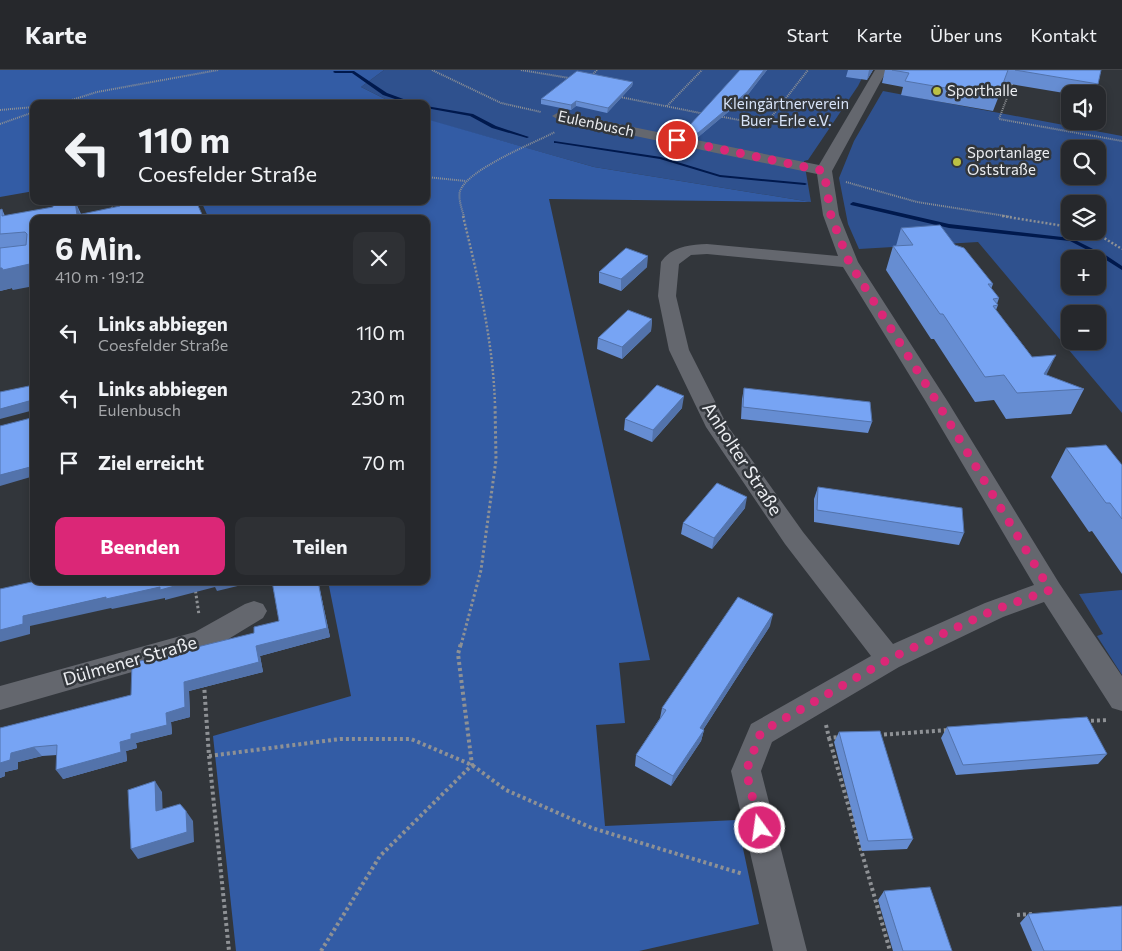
<!DOCTYPE html>
<html lang="de">
<meta charset="utf-8">
<style>
:root{--surface:#26282c;--page:#2e3034;--text:#f1f3f6;--muted:#a4a6a9;--line:#424448;--accent:#db2777}
body{margin:0;font-family:Commissioner,sans-serif;background:var(--page);color:var(--text);height:100vh;display:flex;flex-direction:column;font-size:19px;white-space:nowrap}
*{box-sizing:border-box;margin:0}
p{font-size:16px;color:var(--muted)}
.icon{flex:none;width:28px;height:28px;fill:none;stroke:currentColor;stroke-width:2;stroke-linecap:round;stroke-linejoin:round}
.map{position:relative;flex:1;overflow:hidden}
.details{position:absolute;left:30px;top:145px;width:400px;height:370px;display:flex;flex-direction:column;background:var(--surface);border-radius:10px;box-shadow:0 2px 8px #0003,0 0 0 1px var(--line)}
.details>*{flex:none}
.top-card{position:absolute;left:30px;top:30px;width:400px;height:105px;border-radius:10px;box-shadow:0 2px 8px #0003,0 0 0 1px var(--line);background:#26282c;color:var(--text);overflow:hidden}
.controls{position:absolute;left:1061px;top:15px;display:grid;gap:10px}
.controls a{display:grid;place-items:center;width:45px;height:45px;border-radius:10px;background:var(--surface);box-shadow:0 2px 8px #0003,0 0 0 1px var(--line);font-size:25px}
.pin{position:absolute;display:grid;place-items:center;width:42px;height:42px;color:#fff;margin:-21px;border:2px solid #fff;border-radius:50%;box-shadow:0 1px 5px #0007}
.me{position:absolute;width:55px;margin:-28px;rotate:346deg;stroke-linejoin:round;filter:drop-shadow(0 0 4px #0008)}
.turn{display:flex;align-items:center;gap:18px;height:105px;padding:0 25px;font-size:22px}
.turn .icon{width:65px;height:65px;stroke-width:2.5}
.turn b{display:block;font-size:35px;line-height:42px}
.round{display:grid;place-items:center;flex:none;width:52px;height:52px;border-radius:10px;background:var(--page)}
.headline{display:flex;align-items:center;justify-content:space-between;height:85px;padding:0 25px}
h1{font-size:30px;font-weight:700;line-height:38px}
.primary-button{display:flex;gap:10px;margin-top:auto;padding:10px 25px}
.primary-button a{flex:1;height:58px;border-radius:10px;background:var(--accent);color:#fff;font-size:20px;font-weight:700;line-height:58px;text-align:center}
.primary-button a+a{background:var(--page);color:var(--text)}
ul{padding:0;list-style:none}
li{display:flex;align-items:center;gap:15px;height:65px;padding:0 25px}
li div{flex:1}
li b{display:block;font-size:19px}
li em{font-style:normal}
header{display:flex;align-items:center;gap:30px;box-sizing:border-box;height:70px;padding:0 25px;background:var(--surface);border-bottom:1px solid var(--line)}
header strong{font-size:24px}
nav{display:flex;gap:28px;margin-inline-start:auto;font-size:18px}
.map>svg:first-child{display:block}
.green{fill:#2f518e;fill-rule:evenodd}
.forest{fill:#335ca5}
.lines{fill:none;stroke-linecap:round;stroke-linejoin:round}
.stream{fill:#00194d;fill-rule:evenodd}
.path-far3{stroke:#8e9195;stroke-width:2;stroke-dasharray:1 1;stroke-linecap:butt}
.path-far2{stroke:#8e9195;stroke-width:2.5;stroke-dasharray:2 2;stroke-linecap:butt}
.path-far1{stroke:#8e9195;stroke-width:3;stroke-dasharray:2.5 2.5;stroke-linecap:butt}
.path{stroke:#8e9195;stroke-width:4;stroke-dasharray:3 3;stroke-linecap:butt}
.minor{fill:#64676e;fill-rule:evenodd}
.wall{fill:#668dd2}
.shaded-wall{fill:#5373ab}
.building{fill:#77a4f4;stroke:#5373ab}
.route{stroke:#db2777;stroke-width:9;stroke-dasharray:0 16.2}
.poi-dot{fill:#bbc044;stroke:#32363b;stroke-width:2}
.labels{text-anchor:middle;stroke-width:5;stroke-linejoin:round;paint-order:stroke}
.far-poi-label{font-size:15px;fill:#ebedf1;stroke:#32363b;text-anchor:start}
.far-park-label{font-size:15px;fill:#d6e2f7;stroke:#32363b}
.far-street-label{font-size:15px;fill:#ebedf1;stroke:#32363b}
.street-label{font-size:18px;fill:#ebedf1;stroke:#32363b}
</style>
<header>
<strong>Karte</strong>
<nav><a>Start</a><a>Karte</a><a>Über uns</a><a>Kontakt</a></nav>
</header>
<div class="map">
<svg width="1122" height="881" viewBox="0 0 1122 881">
<rect width="100%" height="100%" fill="#32363b"/>
<!-- green -->
<path class="green" d="M 384,0 L 866,0 L 858,16 L 808,90 L 804,91 L 811,132 L 594,97 L 427,50 L 426,34 L 395,34 L 361,17 Z
M 883,21 L 1122,66 L 1122,343 L 978,172 L 859,179 L 848,154 L 839,108 L 854,71 ZM 1070,79 L 1098,79 L 1098,106 L 1070,106 ZM 1070,134 L 1098,134 L 1098,161 L 1070,161 ZM 1070,189 L 1098,189 L 1098,216 L 1070,216 ZM 1070,244 L 1098,244 L 1098,271 L 1070,271 Z
M 1122,520 L 1122,605 L 1097,566 L 1103,564 L 1079,524 Z"/>
<!-- forest -->
<path class="forest" d="M 0,0 L 384,0 L 361,17 L 395,34 L 34,34 L 34,121 L 0,127 Z
M 426,49 L 594,97 L 811,132 L 549,129 L 650,590 L 619,593 L 625,653 L 596,655 L 605,756 L 737,750 L 759,854 L 639,881 L 236,881 L 213,666 L 351,626 L 328,511 L 426,511 L 426,149 L 209,149 L 201,131 L 426,131 Z"/>
<g class="lines">
<!-- stream -->
<path class="stream" d="M 334,1 L 354,1 L 387,23 L 417,34 L 410,34 L 383,25 L 352,3 L 335,3 L 333,2 Z
M 426,36 L 473,44 L 496,56 L 529,67 L 527,68 L 492,58 L 470,46 L 426,38 Z
M 554,71 L 661,87 L 720,105 L 805,113 L 807,114 L 805,115 L 720,107 L 660,89 L 556,73 L 554,73 Z
M 853,132 L 949,154 L 1071,168 L 1107,186 L 1122,196 L 1122,200 L 1103,188 L 1070,171 L 949,158 L 851,135 L 850,134 Z"/>
<!-- path-far3 -->
<path class="path-far3" d="M 432,0 L 501,33 L 541,42
M 521,0 L 569,8
M 592,5 L 597,0
M 1013,12 L 999,49 L 1122,71
M 620,27 L 705,44
M 59,34 L 97,22 L 218,0
M 667,36 L 702,0
M 0,40 L 34,37
M 718,46 L 765,55 L 808,0
M 0,54 L 34,42
M 426,107 L 466,111
M 846,112 L 917,132 L 1012,147
M 110,131 L 113,140
M 464,147 C 462,139 458,129 460,121 C 468,99 534,73 555,62"/>
<!-- path-far2 -->
<path class="path-far2" d="M 463,146 C 478,208 493,270 495,335
M 1002,146 L 1070,157
M 1086,161 L 1104,168 L 1122,179"/>
<!-- path-far1 -->
<path class="path-far1" d="M 194,511 L 199,545
M 461,575 L 481,500 L 496,390 L 495,334"/>
<!-- path -->
<path class="path" d="M 204,614 L 209,686 L 229,881
M 1085,651 L 1109,650
M 826,655 L 829,668 L 839,667
M 878,665 L 949,660
M 829,668 L 890,881
M 209,686 L 340,669 L 411,669 L 472,695 L 506,720 L 592,758 L 743,804
M 1017,845 L 1032,844
M 321,881 L 380,786 L 472,695 L 458,584 L 461,573"/>
<!-- minor -->
<path class="minor" d="M 875,0 L 887,0 L 832,101 L 839,145 L 858,192 L 948,332 L 1059,513 L 1122,606 L 1122,641 L 1112,638 L 1044,532 L 1003,547 L 899,597 L 772,672 L 761,701 L 807,881 L 773,881 L 731,701 L 751,654 L 871,586 L 785,474 L 706,357 L 669,280 L 658,226 L 661,192 C 672,176 689,175 707,174 L 838,186 L 823,145 L 817,104 L 559,50 L 552,46 L 559,42 L 819,95 ZM 707,184 L 843,197 L 926,332 L 1034,515 L 985,533 L 893,574 L 803,462 L 727,355 L 689,280 L 676,226 L 679,194 L 691,185 Z
M 254,531 L 263,534 L 267,541 L 263,548 L 212,579 L 0,640 L 0,616 L 195,562 L 245,534 Z"/>
</g>
<!-- wall -->
<path class="wall" d="M 740,0 L 767,0 L 746,27 L 697,68 L 694,68 L 688,61 L 689,56 Z
M 848,0 L 873,0 L 867,10 L 846,7 Z
M 885,0 L 1101,0 L 1098,14 L 1094,24 L 1070,24 L 1004,13 L 993,41 L 901,25 L 903,17 L 882,13 Z
M 633,12 L 632,16 L 607,43 L 576,36 L 571,40 L 541,34 L 541,29 Z
M 75,131 L 81,144 L 204,149 L 34,149 L 13,220 L 12,218 L 0,221 L 0,140 L 2,139 L 5,146 L 53,137 Z
M 901,158 L 955,175 L 993,214 L 991,219 L 999,228 L 997,234 L 998,235 L 996,240 L 1046,305 L 1084,319 L 1071,344 L 1006,349 L 994,330 L 975,332 L 934,269 L 931,269 L 886,200 L 893,176 L 896,176 Z
M 647,197 L 621,221 L 599,213 L 599,202 Z
M 652,249 L 651,261 L 622,289 L 597,279 L 598,268 Z
M 744,318 L 872,352 L 868,363 L 741,349 L 742,329 Z
M 682,338 L 652,372 L 624,360 L 625,349 Z
M 1066,378 L 1122,395 L 1122,504 L 1092,461 L 1089,462 L 1051,407 Z
M 818,417 L 964,463 L 959,475 L 814,452 L 814,429 Z
M 745,438 L 712,479 L 681,464 L 683,453 Z
M 272,511 L 318,511 L 330,567 L 260,586 L 263,602 L 189,621 L 190,647 L 171,652 L 172,664 L 136,673 L 137,678 L 126,681 L 127,691 L 63,709 L 57,685 L 42,686 L 18,692 L 18,699 L 5,702 L 5,706 L 0,708 L 0,658 L 131,625 L 279,551 Z
M 770,556 L 703,660 L 704,660 L 701,671 L 671,716 L 635,696 L 636,685 L 660,648 L 662,638 Z
M 947,657 L 1107,684 L 1098,694 L 956,705 L 941,668 Z
M 839,662 L 913,769 L 907,779 L 862,781 L 834,672 Z
M 884,821 L 952,881 L 893,881 L 878,830 Z
M 1028,844 L 1122,881 L 1032,881 L 1020,853 Z"/>
<!-- shaded-wall -->
<path class="shaded-wall" d="M 764,0 L 767,0 L 746,27 L 697,68 L 698,63 Z
M 869,0 L 873,0 L 867,10 Z
M 633,12 L 632,16 L 607,43 L 608,38 Z
M 576,31 L 576,36 L 571,40 L 571,35 Z
M 75,131 L 82,149 L 77,145 Z
M 648,186 L 647,197 L 621,221 L 621,209 Z
M 34,193 L 34,216 L 13,220 L 12,218 L 0,221 L 0,198 Z
M 652,249 L 651,261 L 622,289 L 622,277 Z
M 1056,285 L 1044,310 L 1044,304 Z
M 684,326 L 682,338 L 652,372 L 653,360 Z
M 29,331 L 34,340 L 0,349 L 0,339 Z
M 34,396 L 34,406 L 0,416 L 0,405 Z
M 747,427 L 745,438 L 712,479 L 714,468 Z
M 193,511 L 249,511 L 250,513 L 217,521 L 215,517 L 165,530 L 165,528 L 112,539 L 111,538 L 30,556 L 30,564 L 0,572 L 0,560 L 23,546 L 106,527 Z
M 318,511 L 330,567 L 260,586 L 263,602 L 189,621 L 190,647 L 171,652 L 172,664 L 136,673 L 137,678 L 126,681 L 127,691 L 63,709 L 56,700 L 131,664 L 166,643 L 184,612 L 256,576 Z
M 773,544 L 770,556 L 697,669 L 700,658 Z
M 704,660 L 701,671 L 671,716 L 673,706 Z
M 34,677 L 42,686 L 18,692 L 18,699 L 5,702 L 5,706 L 0,708 L 0,693 L 11,683 Z
M 155,711 L 162,722 L 163,751 L 156,741 Z
M 186,741 L 193,751 L 194,772 L 138,789 L 131,779 Z"/>
<!-- building -->
<path class="building" d="M 740,0 L 764,0 L 747,22 L 698,63 L 695,63 L 689,56 Z
M 892,0 L 1008,0 L 998,27 L 905,11 L 909,3 Z
M 1015,0 L 1101,0 L 1098,14 Z
M 577,1 L 633,12 L 608,38 L 576,31 L 571,35 L 541,29 Z
M 68,131 L 75,131 L 77,145 L 120,136 L 118,131 L 196,131 L 204,149 L 34,149 L 34,193 L 3,200 L 2,198 L 0,198 L 0,178 L 26,175 L 27,164 L 25,162 L 0,164 L 0,140 L 2,139 L 2,146 L 53,137 L 53,134 Z
M 940,155 L 955,175 L 964,178 L 993,214 L 988,214 L 999,228 L 993,229 L 998,235 L 993,236 L 1032,287 L 1056,285 L 1044,304 L 1084,319 L 1017,323 L 1004,305 L 985,307 L 943,244 L 940,244 L 893,176 L 913,175 L 901,158 Z
M 626,178 L 648,186 L 621,209 L 599,202 Z
M 628,240 L 652,249 L 622,277 L 598,268 Z
M 34,315 L 34,396 L 0,405 L 0,356 L 31,348 L 31,333 L 29,331 L 0,339 L 0,322 Z
M 657,315 L 684,326 L 653,360 L 625,349 Z
M 744,318 L 870,332 L 872,352 L 743,337 Z
M 1106,375 L 1122,395 L 1122,449 L 1110,433 L 1106,433 L 1066,378 Z
M 717,413 L 747,427 L 714,468 L 683,453 Z
M 818,417 L 962,438 L 964,463 L 817,440 Z
M 36,511 L 193,511 L 160,520 L 160,517 L 106,529 L 106,527 L 23,546 L 23,554 L 0,560 L 0,519 Z
M 272,511 L 318,511 L 327,558 L 256,576 L 259,592 L 184,612 L 185,637 L 166,643 L 167,655 L 131,664 L 131,669 L 120,672 L 121,682 L 56,700 L 57,675 L 34,677 L 11,683 L 10,690 L 0,693 L 0,658 L 131,625 L 132,593 L 254,563 L 254,557 L 279,551 Z
M 738,527 L 773,544 L 700,658 L 704,660 L 673,706 L 636,685 L 666,640 L 662,638 Z
M 1087,647 L 1107,684 L 963,695 L 947,657 Z
M 880,661 L 913,769 L 868,771 L 839,662 Z
M 155,711 L 156,741 L 180,734 L 186,741 L 187,762 L 131,779 L 128,720 Z
M 930,817 L 952,881 L 903,881 L 884,821 Z
M 1122,836 L 1122,881 L 1044,881 L 1028,844 Z"/>
<g class="lines">
<!-- route -->
<path class="route" d="M 677,70 L 824,101 L 831,146 L 849,192 L 937,332 L 1050,520 L 994,540 L 889,589 L 761,662 L 746,701 L 760,758"/>
</g>
<!-- markers -->
<g class="poi-dot">
<circle cx="937" cy="21" r="5"/>
<circle cx="957" cy="92" r="5"/>
</g>
<g class="labels">
<!-- far-poi labels -->
<g class="far-poi-label">
<text x="947" y="26">Sporthalle</text>
<text x="967" y="88">Sportanlage<tspan x="967" dy="17">Oststraße</tspan></text>
</g>
<!-- far-park labels -->
<g class="far-park-label">
<text x="786" y="39">Kleingärtnerverein<tspan x="786" dy="17">Buer-Erle e.V.</tspan></text>
</g>
<!-- far-street labels -->
<g class="far-street-label">
<text transform="translate(596 54) rotate(12)" y="5">Eulenbusch</text>
</g>
<!-- street labels -->
<g class="street-label">
<text transform="translate(742 389) rotate(57)" y="6">Anholter Straße</text>
<text transform="translate(130 591) rotate(-16)" y="6">Dülmener Straße</text>
</g>
</g>
</svg>
<div class="controls">
<a><svg class="icon" aria-label="sound" viewBox="0 0 24 24"><path d="M4 9h4l5-4v14l-5-4H4zM17 9q2 3 0 6"/></svg></a>
<a><svg class="icon" aria-label="search" viewBox="0 0 24 24"><circle cx="10" cy="10" r="6"/><path d="M15 15l6 6"/></svg></a>
<a><svg class="icon" aria-label="layers" viewBox="0 0 24 24"><path d="M12 4l9 5-9 5-9-5zM3 14l9 5 9-5"/></svg></a>
<a>+</a>
<a>−</a>
</div>
<div class="pin" style="left:677px;top:70px;background:#d93025"><svg class="icon" aria-label="arrive" viewBox="0 0 24 24"><path d="M6 21V4h12l-3 4 3 4H6"/></svg></div>
<svg class="me" style="left:760px;top:758px" viewBox="-20 -20 40 40"><circle r="17" fill="#db2777" stroke="#fff" stroke-width="3"/><path d="M0-11L8 9 0 5-8 9z" fill="#fff"/></svg>
<div class="top-card">
<div class="turn"><svg class="icon" aria-label="left" viewBox="0 0 24 24"><path d="M17 20v-9H6M10 6l-5 5 5 5"/></svg><div><b>110 m</b>Coesfelder Straße</div></div>
</div>
<section class="details">
<div class="headline"><div><h1>6 Min.</h1><p>410 m · 19:12</p></div><a class="round"><svg class="icon" aria-label="close" viewBox="0 0 24 24"><path d="M6 6l12 12M18 6L6 18"/></svg></a></div>
<ul>
<li><svg class="icon" aria-label="left" viewBox="0 0 24 24"><path d="M17 20v-9H6M10 6l-5 5 5 5"/></svg><div><b>Links abbiegen</b><p>Coesfelder Straße</p></div><em>110 m</em></li>
<li><svg class="icon" aria-label="left" viewBox="0 0 24 24"><path d="M17 20v-9H6M10 6l-5 5 5 5"/></svg><div><b>Links abbiegen</b><p>Eulenbusch</p></div><em>230 m</em></li>
<li><svg class="icon" aria-label="arrive" viewBox="0 0 24 24"><path d="M6 21V4h12l-3 4 3 4H6"/></svg><div><b>Ziel erreicht</b></div><em>70 m</em></li>
</ul>
<div class="primary-button"><a>Beenden</a><a>Teilen</a></div>
</section>
</div>
